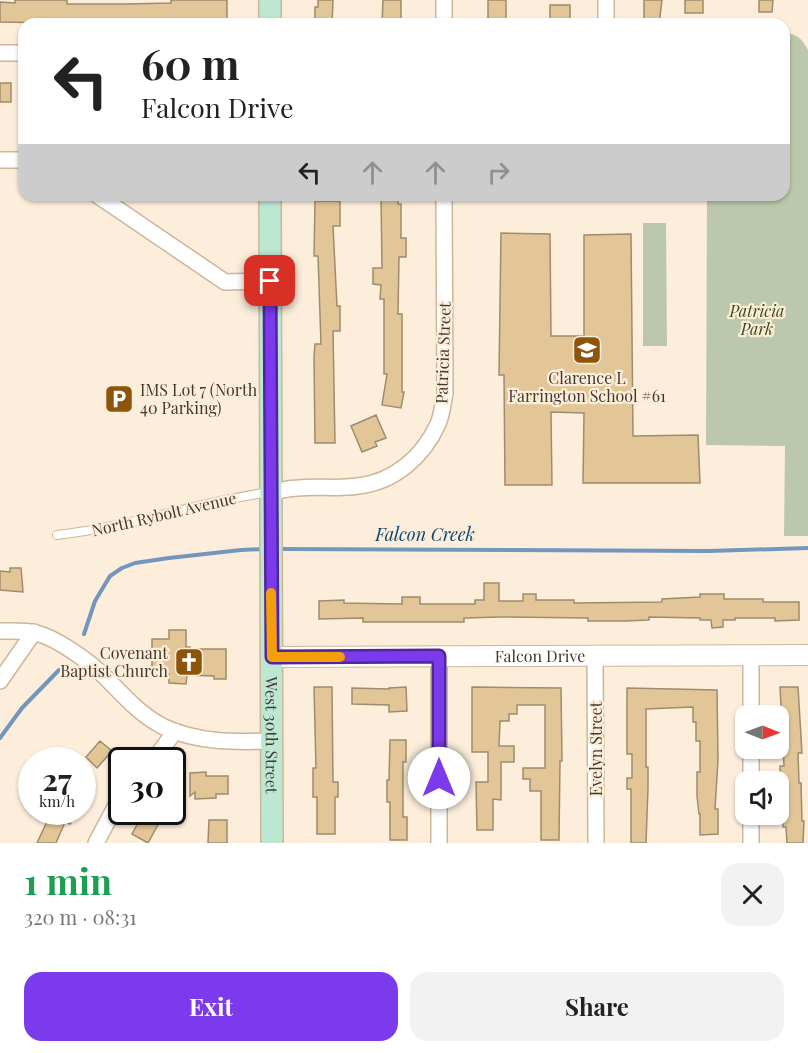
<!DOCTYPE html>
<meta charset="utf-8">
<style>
:root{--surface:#fff;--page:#f2f2f2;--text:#222;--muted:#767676;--accent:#7c3aed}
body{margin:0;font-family:"Playfair Display",serif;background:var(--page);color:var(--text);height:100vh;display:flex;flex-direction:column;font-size:22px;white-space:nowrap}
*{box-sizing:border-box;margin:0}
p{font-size:20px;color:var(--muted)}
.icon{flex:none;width:33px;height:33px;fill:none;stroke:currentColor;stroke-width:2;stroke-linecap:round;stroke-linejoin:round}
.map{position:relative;height:843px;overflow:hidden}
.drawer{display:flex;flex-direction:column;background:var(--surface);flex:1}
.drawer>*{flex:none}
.top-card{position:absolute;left:18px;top:18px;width:772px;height:183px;border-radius:18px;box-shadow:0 2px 4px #0004;background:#fff;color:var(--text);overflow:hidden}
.needle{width:39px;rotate:91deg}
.fabs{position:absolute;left:735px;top:705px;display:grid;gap:12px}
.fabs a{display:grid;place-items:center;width:54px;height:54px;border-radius:12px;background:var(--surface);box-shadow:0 2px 4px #0004;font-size:30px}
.speed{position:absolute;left:18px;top:747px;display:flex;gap:12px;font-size:30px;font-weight:700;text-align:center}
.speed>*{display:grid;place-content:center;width:78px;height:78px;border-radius:50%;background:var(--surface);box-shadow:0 2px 4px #0004;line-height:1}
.speed small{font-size:15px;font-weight:400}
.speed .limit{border:3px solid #111;border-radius:9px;background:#fff;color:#111}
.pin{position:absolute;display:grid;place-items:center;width:51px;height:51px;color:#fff;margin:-26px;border-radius:12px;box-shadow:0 3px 9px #0006}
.me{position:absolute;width:66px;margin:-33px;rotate:0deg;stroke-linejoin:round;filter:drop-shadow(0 0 4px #0008)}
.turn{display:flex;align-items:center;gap:21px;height:126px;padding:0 24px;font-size:27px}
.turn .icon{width:78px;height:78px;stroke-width:2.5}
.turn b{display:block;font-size:42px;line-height:51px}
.lanes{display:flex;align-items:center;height:57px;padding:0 24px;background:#0003;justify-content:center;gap:30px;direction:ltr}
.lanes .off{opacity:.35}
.round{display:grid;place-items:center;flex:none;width:63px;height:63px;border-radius:18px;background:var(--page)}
.headline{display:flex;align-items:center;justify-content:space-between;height:102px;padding:0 24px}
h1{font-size:36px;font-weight:700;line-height:45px;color:#1e9e55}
.action{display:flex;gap:12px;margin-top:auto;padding:12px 24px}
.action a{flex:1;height:69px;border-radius:18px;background:var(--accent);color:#fff;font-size:24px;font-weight:700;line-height:69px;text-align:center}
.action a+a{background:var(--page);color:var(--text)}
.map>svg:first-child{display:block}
.green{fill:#bcc8ab}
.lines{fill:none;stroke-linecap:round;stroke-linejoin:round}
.stream{stroke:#7296bc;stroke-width:4}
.building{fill:#e3c697;stroke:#9e8c6d;stroke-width:1.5}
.service-casing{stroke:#cdb698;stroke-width:10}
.minor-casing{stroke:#cdb698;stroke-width:18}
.tertiary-casing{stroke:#cdb698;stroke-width:22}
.secondary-casing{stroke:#cdb698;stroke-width:24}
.service{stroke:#fff;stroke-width:8}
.minor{stroke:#fff;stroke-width:15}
.tertiary{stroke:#fff;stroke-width:20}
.secondary{stroke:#bce7d0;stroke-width:21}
.route-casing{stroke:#51269a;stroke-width:15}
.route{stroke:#7c3aed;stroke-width:10}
.slow{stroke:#f59e0b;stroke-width:10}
.labels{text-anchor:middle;stroke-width:4.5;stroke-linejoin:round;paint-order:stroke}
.park-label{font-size:16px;font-style:italic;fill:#374914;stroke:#fdeedc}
.street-label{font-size:16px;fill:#42382c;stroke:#fdeedc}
.poi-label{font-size:16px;fill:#42382c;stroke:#fdeedc}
.water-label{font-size:18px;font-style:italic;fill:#0c4575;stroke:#fdeedc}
</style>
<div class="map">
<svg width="808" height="843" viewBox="0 0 808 843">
<rect width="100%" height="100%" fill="#fdeedc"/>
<!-- green -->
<path class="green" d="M 784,33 C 797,33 803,40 808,50 L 808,536 L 784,536 L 785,446 L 706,445 L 707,195 L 784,195 Z
M 643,223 L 666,223 L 667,346 L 643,346 Z"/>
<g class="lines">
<!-- stream -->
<path class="stream" d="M 278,549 L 709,551 L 808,548
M 84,634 L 95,601 L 110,576 L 122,568 L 135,563 L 169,558 L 241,550 L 264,549
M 0,738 L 22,708 L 59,670"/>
</g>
<!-- building -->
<path class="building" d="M 15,0 L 67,0 L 67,4 L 126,4 L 171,3 L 171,0 L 227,0 L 227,21 L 104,24 L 0,22 L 0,2 L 15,3 Z
M 318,0 L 333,0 L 332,24 L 315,24 L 315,7 L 318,7 Z
M 383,0 L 401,0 L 401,24 L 382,24 Z
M 488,0 L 506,0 L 506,24 L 488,24 Z
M 644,0 L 662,0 L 659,24 L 644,24 Z
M 685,0 L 703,0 L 703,13 L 685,13 Z
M 759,0 L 773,0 L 772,12 L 759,12 Z
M 550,5 L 570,5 L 570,24 L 550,24 Z
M 0,83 L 11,83 L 11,102 L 0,102 Z
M 381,195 L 398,195 L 398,204 L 401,204 L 401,238 L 406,238 L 406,257 L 399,257 L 398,314 L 402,314 L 402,392 L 404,392 L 401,408 L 382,405 L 387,374 L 384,374 L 384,299 L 380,299 L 381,285 L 373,284 L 373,268 L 382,268 Z
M 315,201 L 340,201 L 340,226 L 333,226 L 337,306 L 340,306 L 340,331 L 333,331 L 335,443 L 315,443 L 314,357 L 315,344 L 321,344 L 318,256 L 314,256 Z
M 501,233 L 550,234 L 551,336 L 584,336 L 584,235 L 631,234 L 633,436 L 698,435 L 700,483 L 583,483 L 584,413 L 551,412 L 552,485 L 505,485 L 504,375 L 499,375 Z
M 376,415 L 386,438 L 375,442 L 377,446 L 362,452 L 351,426 Z
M 10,568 L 21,568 L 23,592 L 0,590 L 0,571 L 10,572 Z
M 484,583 L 499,583 L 499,601 L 523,601 L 523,594 L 536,594 L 536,600 L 574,600 L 574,603 L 662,602 L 662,599 L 700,597 L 700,594 L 724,594 L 724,599 L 763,599 L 763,602 L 799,602 L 799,620 L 775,621 L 775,618 L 735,618 L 735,620 L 723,620 L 723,627 L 712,628 L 711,620 L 700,620 L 700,618 L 649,617 L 649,620 L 624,621 L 588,621 L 588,618 L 500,617 L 464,618 L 464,622 L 363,622 L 363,618 L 319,619 L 319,601 L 344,600 L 344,603 L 402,604 L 402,597 L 420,597 L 420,604 L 475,604 L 475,600 L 484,600 Z
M 169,630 L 186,630 L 186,647 L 190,647 L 190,649 L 226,649 L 226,679 L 214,679 L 214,676 L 187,675 L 186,684 L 169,683 L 169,674 L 152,674 L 152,639 L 169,639 Z
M 314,687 L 332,687 L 333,782 L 338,782 L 338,797 L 335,797 L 335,834 L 317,834 L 317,797 L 313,797 L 313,768 L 316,768 Z
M 406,687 L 407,711 L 389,712 L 389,705 L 352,704 L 352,688 L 389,689 L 389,688 Z
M 472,687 L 561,688 L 562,761 L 560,761 L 559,840 L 541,840 L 541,791 L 530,791 L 530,779 L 523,779 L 523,768 L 545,768 L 545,705 L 517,705 L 517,714 L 509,714 L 509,721 L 500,721 L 499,746 L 514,746 L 514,762 L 501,762 L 501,800 L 493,799 L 493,830 L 477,830 L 476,782 L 488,782 L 488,752 L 472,752 Z
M 780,687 L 798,687 L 802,753 L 798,753 L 799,783 L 801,783 L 802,821 L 804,821 L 803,843 L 787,843 L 786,827 L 783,827 L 783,790 L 781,790 L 780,766 L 784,766 Z
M 627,688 L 717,690 L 718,760 L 715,809 L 718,809 L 718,834 L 700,835 L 700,814 L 699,814 L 697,796 L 697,772 L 700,772 L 700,741 L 696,741 L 696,722 L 693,722 L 693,707 L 646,709 L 646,767 L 648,767 L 648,788 L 646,843 L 631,843 L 631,789 L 627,789 L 627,778 L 632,778 L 632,754 L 627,754 Z
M 390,740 L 406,740 L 406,762 L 403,762 L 403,817 L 407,817 L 407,840 L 390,840 L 390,802 L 387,802 L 387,780 L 389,780 Z
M 100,741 L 112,751 L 97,768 L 86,757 Z
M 206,772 L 206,776 L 228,776 L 228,794 L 216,794 L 216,798 L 195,799 L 195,792 L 190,796 L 190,773 Z
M 41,812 L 76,812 L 70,824 L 65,822 L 56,843 L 37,843 L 50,815 Z
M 144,812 L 165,812 L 148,843 L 132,834 Z
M 209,820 L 227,820 L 227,843 L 208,843 Z"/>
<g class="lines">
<!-- service casing -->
<g class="service-casing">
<path id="service" d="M 57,535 C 129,527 198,502 270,492"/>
</g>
<!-- minor casing -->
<g class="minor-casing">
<path id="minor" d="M 606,0 L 606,24
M 444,24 L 444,0
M 0,53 L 24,53
M 0,160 L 24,160
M 97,195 L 225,282 L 270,281
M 271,492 C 280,491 289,488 298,488 C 318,486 338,489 358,486 C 394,482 423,457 438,424 C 442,415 443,403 445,393 L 444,195
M 0,631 C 12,631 25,630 36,633 C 57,638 90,662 105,677 C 124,696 140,715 164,727 C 199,743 234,742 272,741
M 751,655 L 751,716
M 439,656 L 439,843
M 595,656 L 596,843
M 0,681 L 34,632
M 751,748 L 751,782
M 154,760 L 175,731
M 751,814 L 751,843
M 96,843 L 122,794"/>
</g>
<!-- tertiary casing -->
<g class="tertiary-casing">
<g id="tertiary">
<path id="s1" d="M 272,657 L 808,655"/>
</g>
</g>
<!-- secondary casing -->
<g class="secondary-casing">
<g id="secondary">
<path d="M 270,0 L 270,24"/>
<path id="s2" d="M 270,195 L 272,843"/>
</g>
</g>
<!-- service -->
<use href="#service" class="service"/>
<!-- minor -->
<use href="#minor" class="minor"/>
<!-- tertiary -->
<use href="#tertiary" class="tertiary"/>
<!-- secondary -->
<use href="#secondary" class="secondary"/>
</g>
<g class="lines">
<!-- route casing -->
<g class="route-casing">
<path id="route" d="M 270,281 L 272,657 L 439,656 L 439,778"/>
</g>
<!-- route -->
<use href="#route" class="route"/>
<!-- slow -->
<path class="slow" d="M 271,593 L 272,657 L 340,657"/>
</g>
<!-- icons -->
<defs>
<g id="school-square" transform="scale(1.5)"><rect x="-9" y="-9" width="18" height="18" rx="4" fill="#8d540c" stroke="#fdeedc"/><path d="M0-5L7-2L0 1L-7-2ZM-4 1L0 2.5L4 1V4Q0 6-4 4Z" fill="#fff"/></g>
<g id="parking-square" transform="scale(1.5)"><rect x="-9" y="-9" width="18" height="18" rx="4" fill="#8d540c" stroke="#fdeedc"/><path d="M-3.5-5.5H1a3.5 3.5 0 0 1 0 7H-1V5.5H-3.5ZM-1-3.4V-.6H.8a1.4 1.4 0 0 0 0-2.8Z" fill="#fff"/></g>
<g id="church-square" transform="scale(1.5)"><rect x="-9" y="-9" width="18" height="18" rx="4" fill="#8d540c" stroke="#fdeedc"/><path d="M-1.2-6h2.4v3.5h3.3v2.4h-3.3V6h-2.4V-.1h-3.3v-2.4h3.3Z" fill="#fff"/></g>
</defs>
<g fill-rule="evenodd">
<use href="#school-square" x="587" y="350"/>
<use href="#parking-square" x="119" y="399"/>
<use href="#church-square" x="189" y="662"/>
</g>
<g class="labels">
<!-- park labels -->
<g class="park-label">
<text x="757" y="317">Patricia<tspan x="757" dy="18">Park</tspan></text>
</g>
<!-- street labels -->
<g class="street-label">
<text transform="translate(443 353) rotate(-88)" y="6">Patricia Street</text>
<text transform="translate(164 514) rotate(-13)" y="6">North Rybolt Avenue</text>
<text dy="6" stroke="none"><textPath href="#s1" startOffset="268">Falcon Drive</textPath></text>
<text dy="6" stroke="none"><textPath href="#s2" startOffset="540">West 30th Street</textPath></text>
<text transform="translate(596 749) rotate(-90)" y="6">Evelyn Street</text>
</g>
<!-- poi labels -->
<g class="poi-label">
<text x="587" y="384">Clarence L<tspan x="587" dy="18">Farrington School #61</tspan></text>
<text x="140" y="396" text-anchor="start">IMS Lot 7 (North<tspan x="140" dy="18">40 Parking)</tspan></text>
<text x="168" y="659" text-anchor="end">Covenant<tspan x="168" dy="18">Baptist Church</tspan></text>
</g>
<!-- water labels -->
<g class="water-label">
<text x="425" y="541">Falcon Creek</text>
</g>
</g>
</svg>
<div class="fabs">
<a><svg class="needle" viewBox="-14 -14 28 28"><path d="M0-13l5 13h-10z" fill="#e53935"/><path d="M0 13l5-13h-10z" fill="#767676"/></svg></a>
<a><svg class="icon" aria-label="sound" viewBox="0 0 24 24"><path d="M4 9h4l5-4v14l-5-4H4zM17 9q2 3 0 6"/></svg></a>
</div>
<div class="speed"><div>27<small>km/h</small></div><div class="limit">30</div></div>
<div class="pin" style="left:270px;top:281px;background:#d93025"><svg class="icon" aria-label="arrive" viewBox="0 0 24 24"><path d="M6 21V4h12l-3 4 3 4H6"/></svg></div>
<svg class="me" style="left:439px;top:778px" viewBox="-20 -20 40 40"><circle r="19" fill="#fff"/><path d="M0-13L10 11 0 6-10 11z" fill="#7c3aed"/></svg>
<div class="top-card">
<div class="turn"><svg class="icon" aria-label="left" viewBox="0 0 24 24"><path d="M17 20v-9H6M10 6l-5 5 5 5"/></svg><div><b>60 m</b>Falcon Drive</div></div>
<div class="lanes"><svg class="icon" aria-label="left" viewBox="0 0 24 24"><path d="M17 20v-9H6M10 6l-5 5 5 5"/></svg><svg class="icon off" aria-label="ahead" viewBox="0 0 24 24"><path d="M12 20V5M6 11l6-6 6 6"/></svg><svg class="icon off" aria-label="ahead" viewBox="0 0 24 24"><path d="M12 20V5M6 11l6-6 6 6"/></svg><svg class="icon off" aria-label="right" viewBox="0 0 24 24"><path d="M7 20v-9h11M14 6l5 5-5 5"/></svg></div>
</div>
</div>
<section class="drawer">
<div class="headline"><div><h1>1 min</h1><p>320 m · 08:31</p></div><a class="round"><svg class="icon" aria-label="close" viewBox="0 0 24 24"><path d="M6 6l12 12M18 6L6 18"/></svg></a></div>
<div class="action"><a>Exit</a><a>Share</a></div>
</section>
